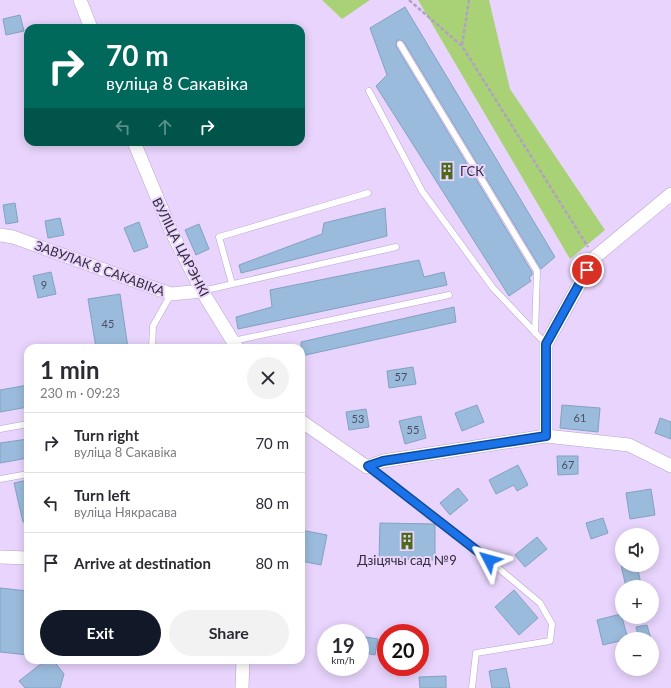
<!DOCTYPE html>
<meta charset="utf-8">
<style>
:root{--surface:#fff;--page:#f2f2f3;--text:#2b2b33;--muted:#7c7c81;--line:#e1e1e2;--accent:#111827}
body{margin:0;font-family:Lato,sans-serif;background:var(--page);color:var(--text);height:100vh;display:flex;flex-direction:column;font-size:15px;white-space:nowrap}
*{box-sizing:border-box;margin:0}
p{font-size:13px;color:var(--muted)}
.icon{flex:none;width:22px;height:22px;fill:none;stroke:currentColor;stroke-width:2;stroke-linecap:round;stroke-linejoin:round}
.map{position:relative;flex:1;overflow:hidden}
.details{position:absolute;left:24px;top:344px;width:281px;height:320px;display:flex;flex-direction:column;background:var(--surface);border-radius:12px;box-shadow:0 2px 10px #0003}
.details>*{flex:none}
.top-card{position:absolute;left:24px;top:24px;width:281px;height:122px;border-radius:12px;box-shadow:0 2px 10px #0003;background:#00695c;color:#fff;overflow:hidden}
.controls{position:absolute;left:615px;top:528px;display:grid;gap:8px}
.controls a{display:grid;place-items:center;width:44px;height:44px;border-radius:50%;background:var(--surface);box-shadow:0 2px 10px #0003;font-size:20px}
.speed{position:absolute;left:317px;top:624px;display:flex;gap:8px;font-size:20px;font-weight:700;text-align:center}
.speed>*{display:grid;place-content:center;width:52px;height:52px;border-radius:50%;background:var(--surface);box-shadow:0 2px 10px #0003;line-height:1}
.speed small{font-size:10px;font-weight:400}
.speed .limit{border:6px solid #d22;background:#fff;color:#111}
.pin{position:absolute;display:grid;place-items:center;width:34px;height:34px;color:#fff;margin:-17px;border:2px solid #fff;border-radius:50%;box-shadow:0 1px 4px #0007}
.me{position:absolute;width:44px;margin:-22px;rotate:309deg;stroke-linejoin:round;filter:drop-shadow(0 0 3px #0008)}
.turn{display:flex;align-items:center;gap:14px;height:84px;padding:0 16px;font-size:18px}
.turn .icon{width:52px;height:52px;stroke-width:2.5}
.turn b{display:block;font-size:28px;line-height:34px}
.lanes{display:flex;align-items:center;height:38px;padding:0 16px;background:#0003;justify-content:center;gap:20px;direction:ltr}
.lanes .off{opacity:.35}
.round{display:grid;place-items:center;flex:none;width:42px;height:42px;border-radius:21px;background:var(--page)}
.head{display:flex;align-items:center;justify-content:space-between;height:68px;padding:0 16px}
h1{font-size:24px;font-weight:700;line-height:30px}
.button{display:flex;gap:8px;margin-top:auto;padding:8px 16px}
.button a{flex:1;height:46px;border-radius:24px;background:var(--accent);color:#fff;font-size:16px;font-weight:700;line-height:46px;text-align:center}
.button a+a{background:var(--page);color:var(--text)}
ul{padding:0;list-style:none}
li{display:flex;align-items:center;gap:12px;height:60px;padding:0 16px;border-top:1px solid var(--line)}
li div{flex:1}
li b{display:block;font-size:15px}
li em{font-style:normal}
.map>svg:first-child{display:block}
.green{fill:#a9d276}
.building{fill:#9bbbdc;stroke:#82a2c1}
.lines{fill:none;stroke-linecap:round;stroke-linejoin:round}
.lane-casing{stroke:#b8a4ca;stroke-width:7}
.street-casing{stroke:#b8a4ca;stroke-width:14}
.path{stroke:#b1a1c2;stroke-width:2.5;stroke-dasharray:4 2;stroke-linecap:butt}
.lane{stroke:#fff;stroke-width:6}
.street{stroke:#fff;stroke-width:13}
.route-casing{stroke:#114b97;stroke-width:10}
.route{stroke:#1a73e8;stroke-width:7}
.labels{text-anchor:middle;stroke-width:4;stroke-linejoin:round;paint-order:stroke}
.number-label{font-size:11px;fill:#4c4e62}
.poi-label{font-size:13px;fill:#322a3a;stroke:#e8d4fc;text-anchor:start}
.street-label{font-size:13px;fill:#322a3a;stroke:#e8d4fc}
</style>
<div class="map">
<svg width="671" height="688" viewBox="0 0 671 688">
<rect width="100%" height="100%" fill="#e8d4fc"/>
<!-- green -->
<path class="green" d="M 322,0 L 370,0 L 342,19 Z
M 418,0 L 489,0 L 510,89 L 605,230 L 570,259 Z"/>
<!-- building -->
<path class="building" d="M 405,7 L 555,257 L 541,269 L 404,42 L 400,40 L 397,40 L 396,46 L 532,272 L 532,275 L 529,278 L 531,281 L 509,296 L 376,86 L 387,75 L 370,28 Z
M 20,15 L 24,31 L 6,35 L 3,19 Z
M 15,203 L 18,222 L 6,224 L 3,205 Z
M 385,208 L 387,236 L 241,273 L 239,265 L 322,234 L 324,223 Z
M 60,218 L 64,235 L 48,238 L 45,221 Z
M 139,222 L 148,247 L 134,252 L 124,228 Z
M 199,224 L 209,249 L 196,255 L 185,230 Z
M 419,260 L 424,277 L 444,272 L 447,285 L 238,329 L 236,317 L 272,307 L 270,290 Z
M 51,272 L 56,294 L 38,298 L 33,276 Z
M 120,294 L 128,348 L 96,348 L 88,299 Z
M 454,307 L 456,322 L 301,356 L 301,342 Z
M 413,367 L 416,384 L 389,388 L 387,371 Z
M 28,385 L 28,407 L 0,412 L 0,390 Z
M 477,405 L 484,422 L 462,431 L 455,413 Z
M 562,405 L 600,408 L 598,432 L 560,428 Z
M 366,409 L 369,427 L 349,430 L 346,412 Z
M 421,416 L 426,438 L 405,444 L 399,421 Z
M 660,418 L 671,422 L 671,439 L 655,433 Z
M 28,439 L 28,458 L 0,463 L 0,443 Z
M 557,456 L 578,456 L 578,474 L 558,475 Z
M 518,465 L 528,485 L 517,491 L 514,485 L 496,494 L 489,480 Z
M 28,480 L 28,522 L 23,522 L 14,483 Z
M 458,488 L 468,500 L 450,515 L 440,503 Z
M 651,489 L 655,515 L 630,519 L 626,493 Z
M 603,518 L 608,533 L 591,539 L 586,523 Z
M 380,523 L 435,524 L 435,560 L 379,559 Z
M 301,530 L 327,535 L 321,565 L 301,561 Z
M 537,537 L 547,549 L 525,567 L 515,555 Z
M 621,565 L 637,565 L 641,584 L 626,587 Z
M 0,588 L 28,591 L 28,655 L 0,652 Z
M 514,590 L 538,618 L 519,635 L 495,607 Z
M 621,614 L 628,639 L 603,645 L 597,620 Z
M 647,625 L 651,639 L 639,639 L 636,627 Z
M 360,636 L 378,639 L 375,655 L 360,652 Z
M 46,660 L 53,660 L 64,674 L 60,688 L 25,688 L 19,681 Z
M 506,668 L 510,688 L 492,688 L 489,671 Z
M 446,676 L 446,688 L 420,688 L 419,677 Z"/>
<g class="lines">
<!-- lane casing -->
<g class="lane-casing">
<path id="lane" d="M 400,44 L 537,271 L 535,333
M 369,91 L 422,191 L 493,288 L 546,344
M 232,284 L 219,237 L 368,193
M 202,291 L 396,247
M 233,341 L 449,295
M 152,348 L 153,326 L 171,294
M 0,429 L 28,424
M 369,467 L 478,551 L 540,603 L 552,624 L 550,641 L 476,653 L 472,688
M 0,479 L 28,474"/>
</g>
<!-- street casing -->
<g class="street-casing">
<path id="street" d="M 80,0 L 91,28
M 134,142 L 171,231 L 202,291 L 237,348
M 0,235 L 13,237 L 171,294 L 202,291
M 301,421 L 367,467 L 383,461 L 546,436 L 629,445 L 671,466
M 546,436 L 546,344 L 594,258 L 671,194
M 0,557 L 28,558
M 242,688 L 243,660"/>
</g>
<!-- path -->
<path class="path" d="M 409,0 L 462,46 L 588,247
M 462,45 L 469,0"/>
<!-- lane -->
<use href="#lane" class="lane"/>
<!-- street -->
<use href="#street" class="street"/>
</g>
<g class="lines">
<!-- route casing -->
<g class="route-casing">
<path id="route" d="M 489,560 L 368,466 L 383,461 L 546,436 L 546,344 L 587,270"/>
</g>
<!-- route -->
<use href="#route" class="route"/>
</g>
<!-- icons -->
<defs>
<g id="building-bare" transform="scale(1.38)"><path d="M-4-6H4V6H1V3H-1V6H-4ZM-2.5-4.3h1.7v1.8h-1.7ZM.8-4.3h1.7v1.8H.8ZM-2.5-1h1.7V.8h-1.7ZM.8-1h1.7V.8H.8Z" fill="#4c691d" stroke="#e8d4fc" stroke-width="2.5" paint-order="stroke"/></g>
</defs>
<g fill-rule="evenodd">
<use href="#building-bare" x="447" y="171"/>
<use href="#building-bare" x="407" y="541"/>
</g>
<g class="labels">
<!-- number labels -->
<g class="number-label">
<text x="44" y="289">9</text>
<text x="108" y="328">45</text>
<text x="401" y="381">57</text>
<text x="580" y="422">61</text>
<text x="358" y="423">53</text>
<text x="413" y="434">55</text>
<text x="568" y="469">67</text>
</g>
<!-- poi labels -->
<g class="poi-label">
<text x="460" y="176">ГСК</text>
<text x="407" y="565" text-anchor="middle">Дзіцячы сад №9</text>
</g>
<!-- street labels -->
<g class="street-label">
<text transform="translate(181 247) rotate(63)" y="5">ВУЛІЦА ЦАРЭНКІ</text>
<text transform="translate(100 268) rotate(20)" y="5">ЗАВУЛАК 8 САКАВІКА</text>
</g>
</g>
</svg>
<div class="controls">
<a><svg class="icon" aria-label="sound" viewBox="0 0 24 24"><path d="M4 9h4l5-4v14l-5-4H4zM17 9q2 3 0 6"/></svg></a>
<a>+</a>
<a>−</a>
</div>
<div class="speed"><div>19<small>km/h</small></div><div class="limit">20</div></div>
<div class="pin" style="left:587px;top:270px;background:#d93025"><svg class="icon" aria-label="arrive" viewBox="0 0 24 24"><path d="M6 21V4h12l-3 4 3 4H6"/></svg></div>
<svg class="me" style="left:489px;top:560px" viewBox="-20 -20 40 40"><path d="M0-17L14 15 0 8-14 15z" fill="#1a73e8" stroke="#fff" stroke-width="4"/></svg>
<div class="top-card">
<div class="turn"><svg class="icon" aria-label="right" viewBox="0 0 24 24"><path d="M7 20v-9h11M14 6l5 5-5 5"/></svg><div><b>70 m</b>вуліца 8 Сакавіка</div></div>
<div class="lanes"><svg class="icon off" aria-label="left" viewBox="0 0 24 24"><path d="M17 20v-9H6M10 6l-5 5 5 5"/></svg><svg class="icon off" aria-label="ahead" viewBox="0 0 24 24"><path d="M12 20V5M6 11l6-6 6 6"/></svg><svg class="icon" aria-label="right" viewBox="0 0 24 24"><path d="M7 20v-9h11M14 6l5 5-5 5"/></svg></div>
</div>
<section class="details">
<div class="head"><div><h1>1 min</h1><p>230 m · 09:23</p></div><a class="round"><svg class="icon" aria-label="close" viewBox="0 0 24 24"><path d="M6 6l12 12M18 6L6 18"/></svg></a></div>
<ul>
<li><svg class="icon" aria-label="right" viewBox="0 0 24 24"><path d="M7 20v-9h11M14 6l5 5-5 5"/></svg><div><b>Turn right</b><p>вуліца 8 Сакавіка</p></div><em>70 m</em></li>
<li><svg class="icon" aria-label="left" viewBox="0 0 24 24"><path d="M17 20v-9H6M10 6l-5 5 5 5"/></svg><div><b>Turn left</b><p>вуліца Някрасава</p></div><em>80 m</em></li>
<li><svg class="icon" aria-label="arrive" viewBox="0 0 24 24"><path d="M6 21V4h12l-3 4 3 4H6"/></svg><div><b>Arrive at destination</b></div><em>80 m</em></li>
</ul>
<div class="button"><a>Exit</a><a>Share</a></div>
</section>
</div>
